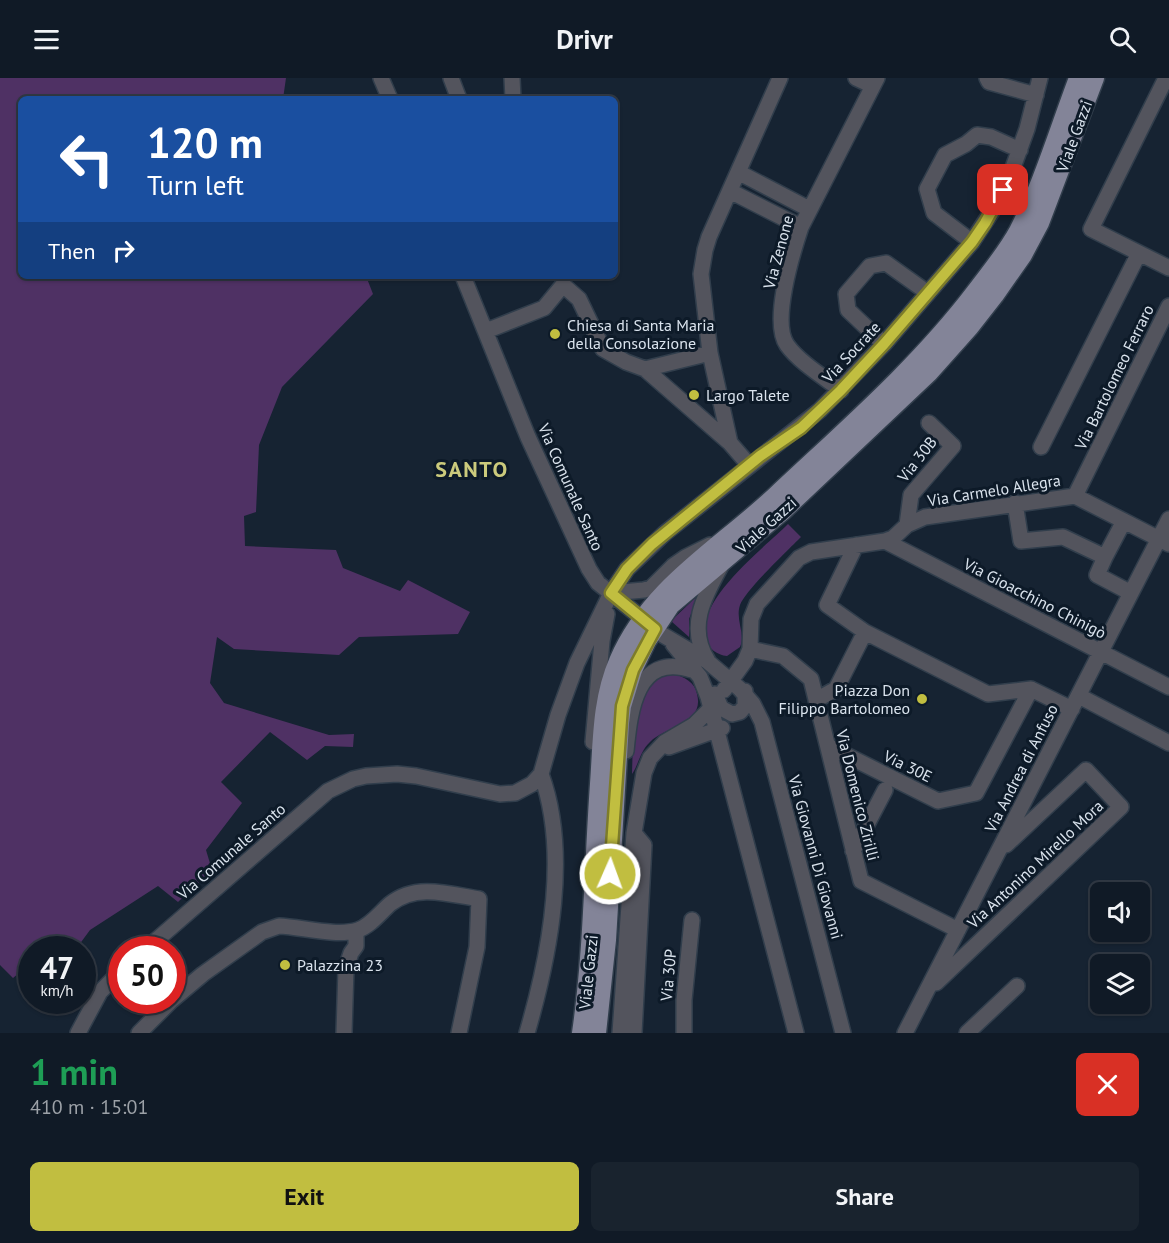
<!DOCTYPE html>
<meta charset="utf-8">
<style>
:root{--surface:#101a26;--page:#19232e;--text:#f1f3f6;--muted:#9ca1a7;--line:#303843;--accent:#c1be40}
body{margin:0;font-family:"PT Sans",sans-serif;background:var(--page);color:var(--text);height:100vh;display:flex;flex-direction:column;font-size:22px;white-space:nowrap}
*{box-sizing:border-box;margin:0}
p{font-size:20px;color:var(--muted)}
.icon{flex:none;width:33px;height:33px;fill:none;stroke:currentColor;stroke-width:2;stroke-linecap:round;stroke-linejoin:round}
.map{position:relative;height:955px;overflow:hidden}
.drawer{display:flex;flex-direction:column;background:var(--surface);flex:1}
.drawer>*{flex:none}
.top-card{position:absolute;left:18px;top:18px;width:600px;height:183px;border-radius:9px;box-shadow:0 2px 4px #0004,0 0 0 2px var(--line);background:#1a4fa0;color:#fff;overflow:hidden}
.controls{position:absolute;left:1090px;top:804px;display:grid;gap:12px}
.controls a{display:grid;place-items:center;width:60px;height:60px;border-radius:9px;background:var(--surface);box-shadow:0 2px 4px #0004,0 0 0 2px var(--line);font-size:30px}
.speed{position:absolute;left:18px;top:858px;display:flex;gap:12px;font-size:30px;font-weight:700;text-align:center}
.speed>*{display:grid;place-content:center;width:78px;height:78px;border-radius:50%;background:var(--surface);box-shadow:0 2px 4px #0004,0 0 0 2px var(--line);line-height:1}
.speed small{font-size:15px;font-weight:400}
.speed .limit{border:9px solid #d22;background:#fff;color:#111}
.pin{position:absolute;display:grid;place-items:center;width:51px;height:51px;color:#fff;margin:-26px;border-radius:12px;box-shadow:0 3px 9px #0006}
.me{position:absolute;width:66px;margin:-33px;rotate:2deg;stroke-linejoin:round;filter:drop-shadow(0 0 4px #0008)}
.turn{display:flex;align-items:center;gap:21px;height:126px;padding:0 30px;font-size:27px}
.turn .icon{width:78px;height:78px;stroke-width:2.5}
.turn b{display:block;font-size:42px;line-height:51px}
.then{display:flex;align-items:center;height:57px;padding:0 30px;background:#0003;gap:12px;font-size:22px}
.round{display:grid;place-items:center;flex:none;width:63px;height:63px;border-radius:9px;background:var(--page)}
.head{display:flex;align-items:center;justify-content:space-between;height:102px;padding:0 30px}
h1{font-size:36px;font-weight:700;line-height:45px;color:#1e9e55}
.action{display:flex;gap:12px;margin-top:auto;padding:12px 30px}
.action a{flex:1;height:69px;border-radius:9px;background:var(--accent);color:#111;font-size:24px;font-weight:700;line-height:69px;text-align:center}
.action a+a{background:var(--page);color:var(--text)}
header{display:flex;justify-content:space-between;align-items:center;height:78px;padding:0 30px;background:var(--surface);font-size:27px;font-weight:700}
.map>svg:first-child{display:block}
.green{fill:#4f3164}
.lines{fill:none;stroke-linecap:round;stroke-linejoin:round}
.minor-casing{stroke:#313e4c;stroke-width:18}
.major-casing{stroke:#313e4c;stroke-width:21}
.minor{stroke:#53545d;stroke-width:15}
.major{stroke:#838498;stroke-width:18}
.route-casing{stroke:#7d7c2a;stroke-width:15}
.route{stroke:#c1be40;stroke-width:10}
.poi-dot{fill:#c1be40;stroke:#0d1a28;stroke-width:2}
.labels{text-anchor:middle;stroke-width:6;stroke-linejoin:round;paint-order:stroke}
.street-label{font-size:16px;fill:#dae3ed;stroke:#0d1a28}
.poi-label{font-size:16px;fill:#dae3ed;stroke:#0d1a28;text-anchor:start}
.district-label{font-size:22px;font-weight:bold;letter-spacing:1.5px;fill:#cbca7c;stroke:#0d1a28}
</style>
<header><svg class="icon" aria-label="menu" viewBox="0 0 24 24"><path d="M4 6h16M4 12h16M4 18h16"/></svg>Drivr<svg class="icon" aria-label="search" viewBox="0 0 24 24"><circle cx="10" cy="10" r="6"/><path d="M15 15l6 6"/></svg></header>
<div class="map">
<svg width="1169" height="955" viewBox="0 0 1169 955">
<rect width="100%" height="100%" fill="#162332"/>
<!-- green -->
<path class="green" d="M 0,0 L 286,0 L 283,21 L 21,21 L 21,198 L 366,198 L 373,216 L 282,309 L 259,367 L 256,434 L 244,438 L 245,468 L 336,472 L 343,490 L 400,513 L 408,502 L 470,534 L 458,556 L 359,559 L 339,577 L 234,571 L 217,559 L 210,605 L 224,625 L 329,657 L 354,656 L 353,669 L 325,668 L 307,682 L 270,654 L 221,704 L 242,725 L 206,772 L 212,792 L 178,824 L 158,808 L 90,852 L 76,871 L 32,872 L 31,885 L 13,900 L 0,887 Z
M 788,446 L 801,459 C 788,472 745,513 740,527 C 735,542 746,556 740,569 L 727,578 C 717,577 709,571 706,562 C 694,523 763,471 788,446 Z
M 694,521 L 696,521 L 696,523 L 689,541 L 689,559 L 671,543 Z
M 674,596 C 684,599 695,604 697,616 C 705,646 666,648 650,664 C 640,673 639,686 632,696 L 633,659 L 639,625 L 654,599 Z"/>
<g class="lines">
<!-- minor casing -->
<g class="minor-casing">
<path id="minor" d="M 381,0 L 390,21
M 451,0 L 459,21
M 512,0 L 513,21
M 856,0 L 873,8
M 987,0 L 989,4 L 1036,17
M 1166,0 L 1091,151 L 1169,190
M 738,94 L 809,131
M 730,113 L 801,149
M 972,164 L 934,135 L 927,111 L 945,77 L 966,66 L 977,57 L 991,59 L 1020,72
M 463,198 L 528,359 L 589,491 L 598,505 L 663,557 L 707,583 L 740,611 L 753,626 L 762,644 L 843,955
M 486,253 L 544,230 L 563,207 L 579,221 L 603,271 L 626,284 L 645,291 L 710,275
M 884,266 L 848,232 L 846,216 L 870,188 L 886,185 L 928,215
M 645,291 L 730,365
M 841,312 C 825,300 799,284 787,267 C 771,244 792,176 801,149 L 877,0
M 1041,369 L 1139,175
M 749,387 L 730,365 L 710,275 L 701,196 L 705,172 L 709,159 L 780,0
M 1075,418 L 1169,228
M 1015,425 L 1021,463 L 1063,459 L 1105,479 L 1097,497 L 1131,515
M 907,447 L 911,417 L 953,368 L 929,345
M 885,463 L 1169,609
M 856,467 L 827,527 L 865,554 L 988,616 L 1031,611
M 1105,479 L 1124,443
M 611,515 L 644,512 L 651,510 L 673,488 L 686,479 L 710,467
M 673,566 L 700,599 L 708,619 L 796,955
M 750,571 L 783,578 L 811,601 L 861,803 L 958,852
M 708,583 C 686,549 705,517 722,486
M 1031,611 L 1072,631
M 724,612 L 745,583 L 750,571 L 751,541 L 757,526 L 799,480 L 811,474 L 885,463 L 893,460 L 907,447 L 925,439 L 1075,418 L 1169,466
M 715,616 L 721,630 L 732,636 L 740,634 L 745,628 L 745,613
M 1079,618 L 1169,665
M 816,622 L 836,611 L 865,554
M 593,664 L 602,563 L 607,536
M 828,668 L 938,723 L 976,715 L 1031,611
M 669,669 L 722,650
M 626,673 C 630,633 636,574 692,592
M 853,773 L 885,712
M 145,872 L 328,713 L 353,701 L 366,698 L 397,696 L 416,698 L 500,716 L 515,715 L 532,706 L 541,696 L 558,637 L 577,585 L 611,515 L 627,491 L 665,455 L 820,332 L 884,266 L 972,164 L 996,127 L 1011,95 L 1027,51 L 1040,0
M 936,905 L 1121,729 L 1086,692 L 1006,767
M 172,922 L 203,896 L 262,854 L 279,848 C 302,849 336,859 358,852 C 370,848 380,835 390,826 C 416,805 449,816 479,821 L 477,869 L 459,955
M 78,955 L 100,914 L 122,892
M 139,955 L 172,922
M 344,955 L 346,890 L 351,875 L 356,868 L 356,853
M 527,955 C 550,876 570,775 541,696
M 620,955 L 634,755 L 644,695 L 650,680 L 665,664 L 694,647 L 715,626
M 634,955 L 644,767 L 634,755
M 684,955 L 684,922 L 692,842
M 905,955 L 1169,441
M 967,955 L 1017,908"/>
</g>
<!-- major casing -->
<g class="major-casing">
<path id="major" d="M 581,955 C 593,872 593,789 599,706 C 602,665 601,622 618,583 C 651,507 719,471 777,416 C 845,352 918,289 975,214 C 990,194 1006,175 1018,153 C 1042,107 1059,50 1078,0
M 597,955 L 607,862 L 620,645 L 622,628 L 633,592 L 647,563 L 671,527 L 783,433 L 929,295 L 970,249 L 995,217 L 1023,177 L 1040,145 L 1095,0"/>
</g>
<!-- minor -->
<use href="#minor" class="minor"/>
<!-- major -->
<use href="#major" class="major"/>
</g>
<g class="lines">
<!-- route casing -->
<g class="route-casing">
<path id="route" d="M 610,796 L 622,628 L 633,592 L 655,551 L 611,515 L 627,491 L 652,466 L 760,378 L 801,350 L 841,312 L 884,266 L 972,164 L 985,145 L 1003,112"/>
</g>
<!-- route -->
<use href="#route" class="route"/>
</g>
<!-- markers -->
<g class="poi-dot">
<circle cx="555" cy="256" r="6"/>
<circle cx="694" cy="317" r="6"/>
<circle cx="922" cy="621" r="6"/>
<circle cx="285" cy="887" r="6"/>
</g>
<g class="labels">
<!-- street labels -->
<g class="street-label">
<text transform="translate(1074 58) rotate(-70)" y="6">Viale Gazzi</text>
<text transform="translate(778 174) rotate(-75)" y="6">Via Zenone</text>
<text transform="translate(851 274) rotate(-47)" y="6">Via Socrate</text>
<text transform="translate(1114 299) rotate(-64)" y="6">Via Bartolomeo Ferraro</text>
<text transform="translate(917 381) rotate(-52)" y="6">Via 30B</text>
<text transform="translate(571 409) rotate(66)" y="6">Via Comunale Santo</text>
<text transform="translate(994 412) rotate(-9)" y="6">Via Carmelo Allegra</text>
<text transform="translate(766 447) rotate(-42)" y="6">Viale Gazzi</text>
<text transform="translate(1035 520) rotate(27)" y="6">Via Gioacchino Chinigò</text>
<text transform="translate(908 688) rotate(26)" y="6">Via 30E</text>
<text transform="translate(1021 690) rotate(-63)" y="6">Via Andrea di Anfuso</text>
<text transform="translate(858 717) rotate(76)" y="6">Via Domenico Zirilli</text>
<text transform="translate(231 773) rotate(-41)" y="6">Via Comunale Santo</text>
<text transform="translate(816 779) rotate(75)" y="6">Via Giovanni Di Giovanni</text>
<text transform="translate(1035 786) rotate(-43)" y="6">Via Antonino Mirello Mora</text>
<text transform="translate(588 894) rotate(-84)" y="6">Viale Gazzi</text>
<text transform="translate(668 897) rotate(-85)" y="6">Via 30P</text>
</g>
<!-- poi labels -->
<g class="poi-label">
<text x="567" y="253">Chiesa di Santa Maria<tspan x="567" dy="18">della Consolazione</tspan></text>
<text x="706" y="323">Largo Talete</text>
<text x="910" y="618" text-anchor="end">Piazza Don<tspan x="910" dy="18">Filippo Bartolomeo</tspan></text>
<text x="297" y="893">Palazzina 23</text>
</g>
<!-- district labels -->
<g class="district-label">
<text x="472" y="399">SANTO</text>
</g>
</g>
</svg>
<div class="controls">
<a><svg class="icon" aria-label="sound" viewBox="0 0 24 24"><path d="M4 9h4l5-4v14l-5-4H4zM17 9q2 3 0 6"/></svg></a>
<a><svg class="icon" aria-label="layers" viewBox="0 0 24 24"><path d="M12 4l9 5-9 5-9-5zM3 14l9 5 9-5"/></svg></a>
</div>
<div class="speed"><div>47<small>km/h</small></div><div class="limit">50</div></div>
<div class="pin" style="left:1003px;top:112px;background:#d93025"><svg class="icon" aria-label="arrive" viewBox="0 0 24 24"><path d="M6 21V4h12l-3 4 3 4H6"/></svg></div>
<svg class="me" style="left:610px;top:796px" viewBox="-20 -20 40 40"><circle r="17" fill="#c1be40" stroke="#fff" stroke-width="3"/><path d="M0-11L8 9 0 5-8 9z" fill="#fff"/></svg>
<div class="top-card">
<div class="turn"><svg class="icon" aria-label="left" viewBox="0 0 24 24"><path d="M17 20v-9H6M10 6l-5 5 5 5"/></svg><div><b>120 m</b>Turn left</div></div>
<div class="then">Then<svg class="icon" aria-label="right" viewBox="0 0 24 24"><path d="M7 20v-9h11M14 6l5 5-5 5"/></svg></div>
</div>
</div>
<section class="drawer">
<div class="head"><div><h1>1 min</h1><p>410 m · 15:01</p></div><a class="round" style="background:#d93025;color:#fff"><svg class="icon" aria-label="close" viewBox="0 0 24 24"><path d="M6 6l12 12M18 6L6 18"/></svg></a></div>
<div class="action"><a>Exit</a><a>Share</a></div>
</section>
